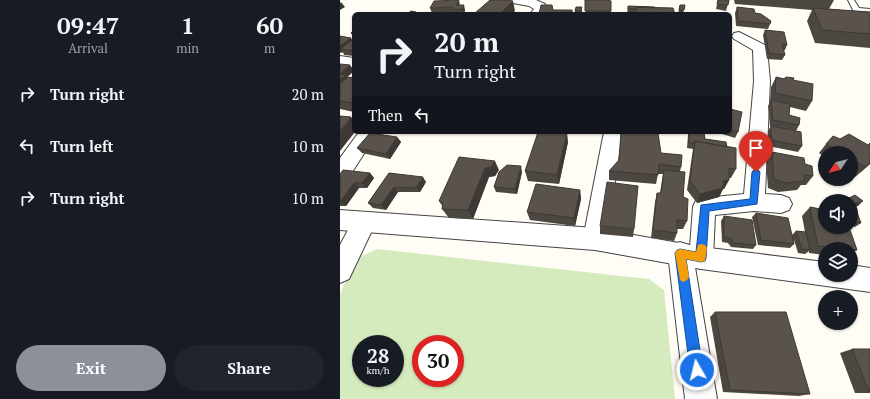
<!DOCTYPE html>
<style>
:root{--surface:#171b24;--page:#20242c;--text:#f1f3f6;--muted:#9ea1a6;--accent:#8c9099}
body{margin:0;font-family:"PT Serif",serif;background:var(--page);color:var(--text);height:100vh;display:flex;flex-direction:column;font-size:15px;white-space:nowrap}
*{box-sizing:border-box;margin:0}
p{font-size:13px;color:var(--muted)}
.icon{flex:none;width:22px;height:22px;fill:none;stroke:currentColor;stroke-width:2;stroke-linecap:round;stroke-linejoin:round}
.map{position:relative;flex:1;overflow:hidden}
.sheet{display:flex;flex-direction:column;background:var(--surface);width:340px}
.sheet>*{flex:none}
.banner{position:absolute;left:12px;top:12px;width:380px;height:122px;border-radius:6px;box-shadow:0 1px 3px #0004;background:#171b24;color:var(--text);overflow:hidden}
.needle{width:26px;rotate:234deg}
.tools{position:absolute;left:478px;top:146px;display:grid;gap:8px}
.tools a{display:grid;place-items:center;width:40px;height:40px;border-radius:50%;background:var(--surface);box-shadow:0 1px 3px #0004;font-size:20px}
.speed{position:absolute;left:12px;top:335px;display:flex;gap:8px;font-size:20px;font-weight:700;text-align:center}
.speed>*{display:grid;place-content:center;width:52px;height:52px;border-radius:50%;background:var(--surface);box-shadow:0 1px 3px #0004;line-height:1}
.speed small{font-size:10px;font-weight:400}
.speed .limit{border:6px solid #d22;background:#fff;color:#111}
.pin{position:absolute;display:grid;place-items:center;width:34px;height:34px;color:#fff;margin:-41px -17px;border-radius:50% 50% 50% 0;rotate:-45deg;box-shadow:0 0 4px #0007}
.pin .icon{rotate:45deg}
.me{position:absolute;width:44px;margin:-22px;rotate:352deg;stroke-linejoin:round;filter:drop-shadow(0 0 3px #0008)}
.turn{display:flex;align-items:center;gap:14px;height:84px;padding:0 16px;font-size:18px}
.turn .icon{width:52px;height:52px;stroke-width:2.5}
.turn b{display:block;font-size:28px;line-height:34px}
.then{display:flex;align-items:center;height:38px;padding:0 16px;background:#0003;gap:8px;font-size:15px}
.eta{display:flex;justify-content:space-evenly;align-items:center;height:68px;text-align:center}
.eta b{font-size:24px;font-weight:700;line-height:28px}
.primary-button{display:flex;gap:8px;margin-top:auto;padding:8px 16px}
.primary-button a{flex:1;height:46px;border-radius:24px;background:var(--accent);color:#fff;font-size:16px;font-weight:700;line-height:46px;text-align:center}
.primary-button a+a{background:var(--page);color:var(--text)}
ul{padding:0;list-style:none}
li{display:flex;align-items:center;gap:12px;height:52px;padding:0 16px}
li div{flex:1}
li b{display:block;font-size:15px}
li em{font-style:normal}
main{display:flex;flex:1;min-height:0}
.map>svg:first-child{display:block}
.green{fill:#d5ebbd;fill-rule:evenodd}
.lines{fill:none;stroke-linecap:round;stroke-linejoin:round}
.service-casing{stroke:#444;stroke-width:2}
.minor-casing{stroke:#444;stroke-width:2}
.tertiary-casing{stroke:#444;stroke-width:2}
.service{fill:#fff;fill-rule:evenodd}
.minor{fill:#fff;fill-rule:evenodd}
.tertiary{fill:#fff;fill-rule:evenodd}
.wall{fill:#4d4742}
.shaded-wall{fill:#3f3936}
.building{fill:#5a524d;stroke:#3f3936}
.route{fill:#1a73e8;stroke:#114b97}
.slow{fill:#f59e0b}
</style>
<main>
<section class="sheet">
<div class="eta">
<div><b>09:47</b><p>Arrival</p></div>
<div><b>1</b><p>min</p></div>
<div><b>60</b><p>m</p></div>
</div>
<ul>
<li><svg class="icon" aria-label="right" viewBox="0 0 24 24"><path d="M7 20v-9h11M14 6l5 5-5 5"/></svg><div><b>Turn right</b></div><em>20 m</em></li>
<li><svg class="icon" aria-label="left" viewBox="0 0 24 24"><path d="M17 20v-9H6M10 6l-5 5 5 5"/></svg><div><b>Turn left</b></div><em>10 m</em></li>
<li><svg class="icon" aria-label="right" viewBox="0 0 24 24"><path d="M7 20v-9h11M14 6l5 5-5 5"/></svg><div><b>Turn right</b></div><em>10 m</em></li>
</ul>
<div class="primary-button"><a>Exit</a><a>Share</a></div>
</section>
<div class="map">
<svg width="530" height="399" viewBox="0 0 530 399">
<rect width="100%" height="100%" fill="#fffdf5"/>
<!-- green -->
<path class="green" d="M 37,249 L 309,279 L 324,290 L 335,399 L 0,399 L 0,294 L 17,258 ZM 21,344 L 55,344 L 55,378 L 21,378 ZM 81,344 L 115,344 L 115,378 L 81,378 Z"/>
<g class="lines">
<!-- service casing -->
<g class="service-casing">
<path id="service" d="M 508,0 L 514,0 L 519,8 L 530,9 L 530,13 L 514,12 Z"/>
</g>
<!-- minor casing -->
<g class="minor-casing">
<path id="minor" d="M 171,0 L 196,0 L 205,4 L 207,11 L 204,14 L 190,14 L 194,9 L 189,6 L 173,3 Z
M 399,32 L 425,45 L 427,48 L 430,81 L 425,194 L 441,195 L 449,198 L 452,204 L 449,210 L 441,213 L 414,211 L 375,215 L 373,258 L 370,266 L 361,269 L 355,267 L 377,399 L 345,399 L 328,253 L 331,245 L 340,242 L 349,245 L 350,247 L 353,207 L 356,200 L 364,198 L 404,194 L 414,81 L 413,50 L 394,39 L 392,36 L 394,33 Z
M 0,56 L 14,58 L 14,68 L 0,66 Z
M 19,132 L 38,132 L 7,180 L 0,182 L 0,158 Z
M 264,132 L 282,132 L 267,239 L 263,247 L 255,250 L 247,247 L 243,239 Z
M 24,212 L 32,215 L 36,222 L 9,279 L 0,283 L 0,245 L 16,215 Z"/>
</g>
<!-- tertiary casing -->
<g class="tertiary-casing">
<path id="tertiary" d="M 0,210 L 255,228 L 361,247 L 485,262 L 485,275 L 511,275 L 511,265 L 530,268 L 530,292 L 361,269 L 255,250 L 0,230 Z"/>
</g>
<!-- service -->
<use href="#service" class="service"/>
<!-- minor -->
<use href="#minor" class="minor"/>
<!-- tertiary -->
<use href="#tertiary" class="tertiary"/>
</g>
<!-- wall -->
<path class="wall" d="M 245,0 L 271,11 L 271,14 L 246,14 Z
M 378,0 L 389,0 L 386,11 L 376,9 Z
M 394,0 L 494,0 L 489,9 L 530,12 L 530,48 L 475,43 L 467,21 L 472,10 L 395,4 Z
M 120,5 L 125,10 L 124,14 L 114,14 L 114,12 L 92,13 L 90,8 Z
M 340,5 L 345,5 L 343,14 L 338,14 Z
M 288,6 L 315,8 L 335,14 L 287,14 Z
M 242,7 L 242,14 L 235,14 L 235,11 Z
M 397,7 L 415,13 L 430,24 L 428,29 L 396,26 L 395,13 Z
M 14,30 L 14,38 L 11,33 Z
M 425,30 L 447,45 L 445,50 L 443,50 L 445,55 L 442,60 L 427,59 L 423,35 Z
M 0,36 L 12,40 L 14,39 L 14,56 L 4,55 L 3,52 L 0,53 Z
M 0,64 L 14,71 L 7,77 L 14,78 L 14,112 L 0,109 Z
M 436,77 L 453,80 L 472,101 L 466,111 L 450,107 L 449,115 L 459,125 L 456,131 L 430,126 L 428,106 L 430,102 L 431,87 Z
M 390,109 L 398,132 L 395,138 L 376,132 L 390,132 Z
M 431,126 L 462,146 L 458,152 L 428,146 L 428,131 Z
M 43,132 L 75,132 L 74,134 Z
M 346,132 L 366,132 L 365,133 L 364,133 L 365,139 L 387,147 L 396,169 L 391,178 L 389,178 L 389,180 L 384,189 L 383,189 L 379,197 L 357,203 L 347,190 L 353,149 L 347,148 L 348,135 L 348,133 Z
M 57,137 L 61,142 L 50,159 L 22,153 L 17,148 Z
M 500,139 L 528,145 L 530,143 L 530,164 L 515,177 L 511,174 L 511,153 L 485,153 L 485,157 L 479,153 L 486,144 Z
M 228,142 L 219,184 L 188,181 L 185,171 Z
M 432,152 L 465,164 L 473,176 L 466,185 L 461,185 L 457,190 L 438,192 L 428,188 L 426,161 Z
M 321,153 L 341,167 L 340,171 L 347,221 L 343,229 L 337,229 L 337,233 L 334,241 L 311,238 L 315,202 L 317,193 L 320,193 L 323,174 L 318,174 L 316,184 L 269,180 L 269,171 Z
M 159,170 L 155,176 L 149,177 L 133,219 L 109,218 L 102,209 L 103,207 L 99,201 Z
M 182,172 L 177,194 L 156,192 L 154,187 Z
M 30,173 L 34,178 L 27,188 L 19,188 L 6,206 L 0,206 L 0,174 Z
M 49,173 L 86,182 L 80,192 L 58,192 L 46,210 L 33,208 L 28,203 Z
M 240,190 L 241,199 L 235,226 L 190,220 L 187,212 Z
M 470,207 L 483,209 L 485,207 L 485,227 L 517,250 L 511,254 L 511,249 L 485,249 L 485,255 L 469,253 L 469,251 L 465,254 L 458,253 L 454,240 L 454,244 L 450,248 L 418,245 L 412,217 L 416,213 L 452,235 L 456,231 L 465,232 L 462,216 Z
M 511,209 L 521,223 L 515,227 L 511,226 Z
M 384,216 L 416,245 L 413,249 L 391,247 L 388,243 L 382,242 L 381,221 Z
M 260,226 L 294,229 L 293,237 L 260,234 Z
M 375,312 L 470,394 L 459,396 L 383,392 L 370,317 Z
M 512,349 L 530,349 L 530,393 L 515,393 L 500,353 Z"/>
<!-- shaded-wall -->
<path class="shaded-wall" d="M 119,0 L 120,6 L 118,10 L 116,5 Z
M 173,1 L 175,11 L 172,14 L 160,14 Z
M 1,2 L 5,7 L 0,10 L 0,3 Z
M 124,5 L 125,10 L 124,14 L 122,9 Z
M 11,38 L 14,43 L 1,49 L 3,52 L 2,53 L 0,50 L 0,46 Z
M 10,65 L 14,71 L 7,77 L 10,80 L 0,87 L 0,74 Z
M 11,117 L 14,120 L 14,132 L 15,132 L 0,151 L 0,131 Z
M 227,132 L 228,142 L 219,184 L 217,175 Z
M 57,137 L 61,142 L 50,159 L 46,154 Z
M 155,161 L 159,170 L 155,176 L 149,177 L 133,219 L 128,210 L 145,168 Z
M 530,163 L 530,164 L 515,177 L 525,167 Z
M 181,166 L 182,172 L 177,194 L 175,189 Z
M 30,173 L 34,178 L 27,188 L 22,183 Z
M 83,177 L 86,182 L 80,192 L 76,188 Z
M 389,180 L 384,189 L 383,189 L 379,197 L 357,203 L 360,194 L 383,181 Z
M 14,183 L 19,188 L 6,206 L 0,202 Z
M 54,187 L 58,192 L 46,210 L 41,205 Z
M 240,190 L 241,199 L 235,226 L 234,218 Z
M 523,201 L 518,206 L 511,208 L 512,204 Z"/>
<!-- building -->
<path class="building" d="M 119,0 L 116,5 L 124,5 L 122,9 L 113,10 L 113,7 L 90,8 L 94,1 Z
M 150,0 L 162,0 L 173,1 L 160,14 L 141,14 L 135,13 Z
M 245,0 L 268,0 L 271,1 L 271,11 L 245,11 Z
M 378,0 L 389,0 L 388,5 L 377,4 Z
M 201,5 L 212,5 L 213,10 L 232,10 L 232,14 L 194,14 L 199,14 Z
M 340,5 L 345,5 L 344,10 L 339,10 Z
M 288,6 L 315,7 L 315,8 L 296,7 L 296,9 L 288,9 Z
M 236,7 L 242,7 L 241,11 L 235,11 Z
M 296,7 L 333,8 L 335,14 L 296,14 Z
M 397,7 L 414,9 L 415,13 L 421,14 L 431,21 L 430,24 L 398,21 Z
M 473,8 L 530,12 L 530,34 L 482,30 Z
M 71,11 L 76,12 L 74,14 L 67,14 Z
M 14,30 L 14,34 L 11,33 Z
M 425,30 L 444,32 L 447,45 L 442,44 L 445,55 L 429,53 Z
M 0,36 L 11,38 L 0,46 Z
M 13,39 L 14,39 L 14,51 L 1,49 Z
M 0,64 L 10,65 L 0,74 Z
M 0,74 L 6,75 L 0,80 Z
M 8,77 L 14,78 L 14,103 L 0,101 L 0,84 Z
M 436,77 L 444,79 L 446,77 L 454,78 L 453,80 L 473,84 L 472,101 L 435,93 Z
M 431,100 L 450,104 L 449,115 L 460,118 L 459,125 L 433,120 Z
M 390,109 L 402,112 L 398,132 L 390,130 Z
M 0,116 L 11,117 L 0,131 Z
M 431,126 L 461,132 L 462,146 L 431,140 Z
M 198,132 L 227,132 L 217,175 L 185,171 Z
M 281,132 L 316,132 L 318,133 L 321,153 L 342,155 L 341,167 L 319,164 L 318,175 L 269,171 L 279,160 Z
M 349,132 L 359,132 L 364,133 L 365,139 L 386,142 L 387,147 L 355,141 L 355,143 L 349,143 Z
M 30,133 L 57,137 L 46,154 L 17,148 Z
M 509,134 L 528,145 L 530,143 L 530,163 L 525,167 L 511,159 L 511,153 L 501,153 L 486,144 L 493,136 L 500,139 Z
M 355,141 L 396,148 L 396,169 L 389,168 L 389,180 L 383,181 L 383,188 L 360,194 L 350,181 Z
M 432,152 L 464,158 L 465,164 L 472,166 L 473,176 L 464,175 L 464,181 L 445,183 L 434,179 Z
M 119,157 L 155,161 L 151,167 L 145,168 L 128,210 L 102,209 L 103,203 L 99,201 Z
M 167,165 L 181,166 L 175,189 L 154,187 L 159,172 Z
M 3,170 L 30,173 L 22,183 L 14,183 L 0,202 L 0,174 Z
M 324,170 L 345,172 L 343,197 L 348,199 L 347,221 L 337,220 L 337,233 L 313,230 L 317,193 L 321,193 Z
M 49,173 L 83,177 L 76,188 L 54,187 L 41,205 L 28,203 Z
M 267,182 L 298,186 L 294,229 L 260,226 Z
M 196,184 L 240,190 L 234,218 L 187,212 Z
M 515,195 L 523,201 L 512,204 L 511,201 L 509,201 L 507,199 Z
M 470,207 L 485,210 L 485,227 L 509,227 L 517,250 L 478,246 Z
M 511,209 L 516,210 L 521,223 L 511,221 Z
M 416,213 L 448,218 L 454,244 L 421,240 Z
M 384,216 L 412,220 L 416,245 L 394,243 L 391,239 L 384,237 Z
M 456,231 L 466,232 L 470,250 L 462,249 Z
M 375,312 L 446,312 L 470,394 L 390,390 Z
M 512,349 L 530,349 L 530,391 L 529,391 Z"/>
<!-- route -->
<path class="route" d="M 416,168 L 420,172 L 417,204 L 369,211 L 366,258 L 365,261 L 361,262 L 346,259 L 363,370 L 361,374 L 357,376 L 352,374 L 350,370 L 335,253 L 337,250 L 340,249 L 356,252 L 361,205 L 410,199 L 412,172 Z"/>
<!-- slow -->
<path class="slow" d="M 361,244 L 365,245 L 367,248 L 365,261 L 361,262 L 346,259 L 349,277 L 347,280 L 343,282 L 340,280 L 335,253 L 337,250 L 340,249 L 356,252 L 358,245 Z"/>
</svg>
<div class="tools">
<a><svg class="needle" viewBox="-14 -14 28 28"><path d="M0-13l5 13h-10z" fill="#e53935"/><path d="M0 13l5-13h-10z" fill="#9ea1a6"/></svg></a>
<a><svg class="icon" aria-label="sound" viewBox="0 0 24 24"><path d="M4 9h4l5-4v14l-5-4H4zM17 9q2 3 0 6"/></svg></a>
<a><svg class="icon" aria-label="layers" viewBox="0 0 24 24"><path d="M12 4l9 5-9 5-9-5zM3 14l9 5 9-5"/></svg></a>
<a>+</a>
</div>
<div class="speed"><div>28<small>km/h</small></div><div class="limit">30</div></div>
<div class="pin" style="left:416px;top:172px;background:#d93025"><svg class="icon" aria-label="arrive" viewBox="0 0 24 24"><path d="M6 21V4h12l-3 4 3 4H6"/></svg></div>
<svg class="me" style="left:357px;top:370px" viewBox="-20 -20 40 40"><circle r="17" fill="#1a73e8" stroke="#fff" stroke-width="3"/><path d="M0-11L8 9 0 5-8 9z" fill="#fff"/></svg>
<div class="banner">
<div class="turn"><svg class="icon" aria-label="right" viewBox="0 0 24 24"><path d="M7 20v-9h11M14 6l5 5-5 5"/></svg><div><b>20 m</b>Turn right</div></div>
<div class="then">Then<svg class="icon" aria-label="left" viewBox="0 0 24 24"><path d="M17 20v-9H6M10 6l-5 5 5 5"/></svg></div>
</div>
</div>
</main>
